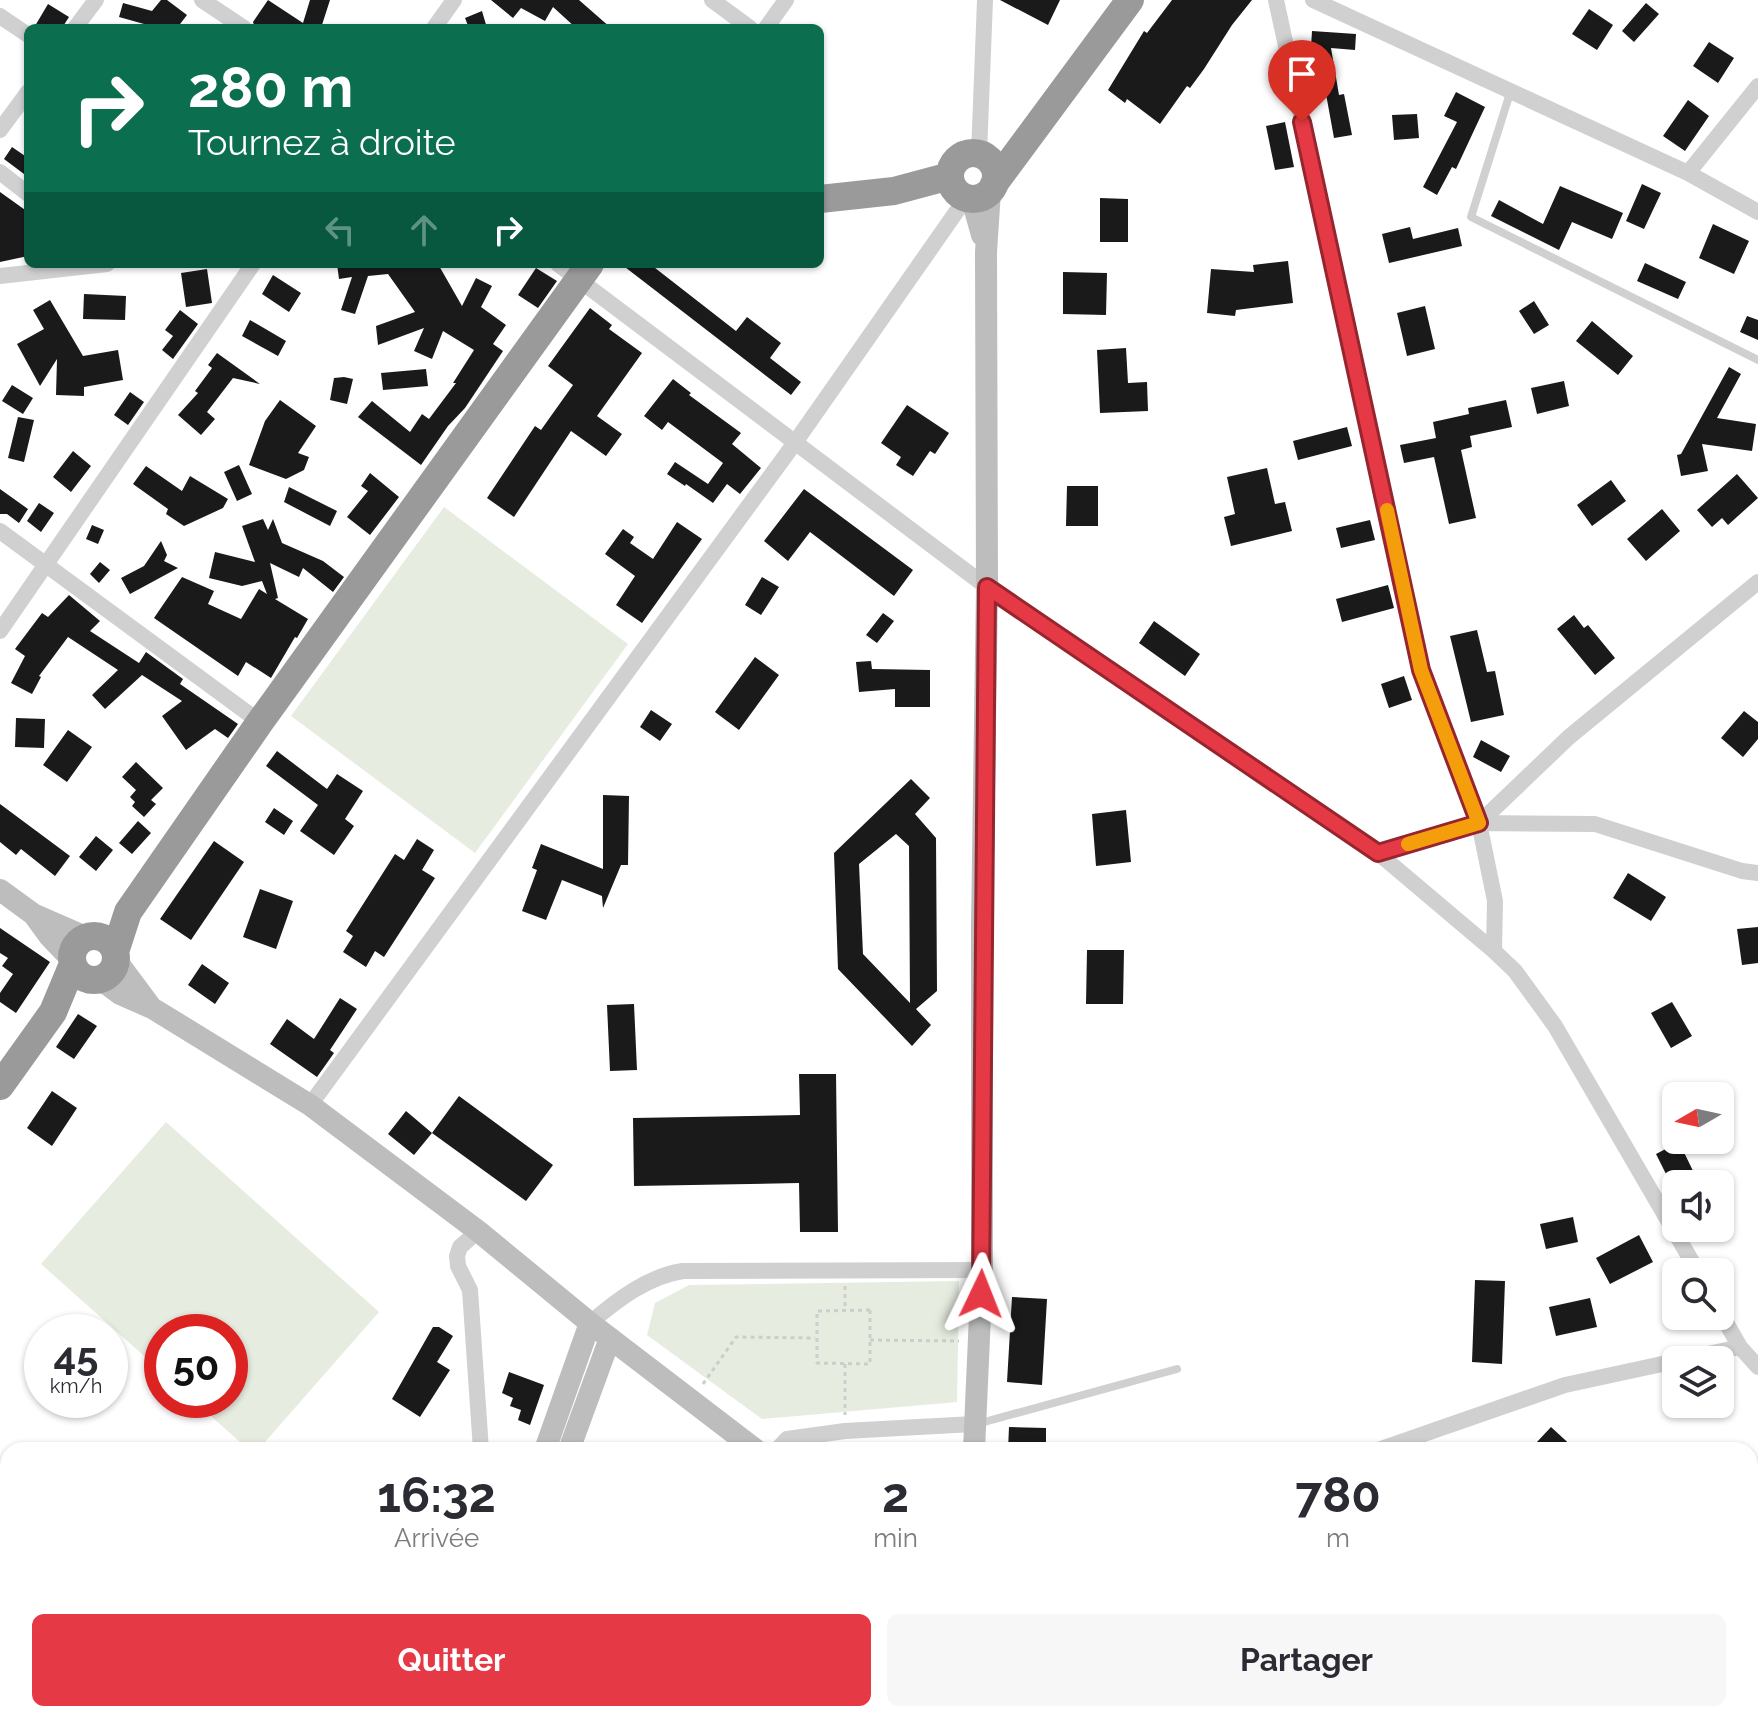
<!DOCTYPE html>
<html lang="fr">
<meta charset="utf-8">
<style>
:root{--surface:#fff;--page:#f7f7f7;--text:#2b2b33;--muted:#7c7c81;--accent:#e63946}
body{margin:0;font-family:Raleway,sans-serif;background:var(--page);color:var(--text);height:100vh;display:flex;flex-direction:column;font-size:30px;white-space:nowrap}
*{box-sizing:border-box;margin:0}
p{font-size:26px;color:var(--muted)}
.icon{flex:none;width:44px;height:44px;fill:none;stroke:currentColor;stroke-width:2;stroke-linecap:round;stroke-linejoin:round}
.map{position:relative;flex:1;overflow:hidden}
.sheet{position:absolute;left:0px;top:1442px;width:1758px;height:280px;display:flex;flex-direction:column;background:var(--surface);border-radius:24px 24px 0 0;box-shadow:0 2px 6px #0004}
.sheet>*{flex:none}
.hud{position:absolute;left:24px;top:24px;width:800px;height:244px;border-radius:12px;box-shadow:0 2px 6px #0004;background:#0b6e4f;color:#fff;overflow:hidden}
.needle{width:52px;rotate:261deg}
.tools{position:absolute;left:1662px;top:1082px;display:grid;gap:16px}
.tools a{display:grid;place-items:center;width:72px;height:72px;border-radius:12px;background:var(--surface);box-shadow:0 2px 6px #0004;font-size:40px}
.speed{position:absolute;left:24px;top:1314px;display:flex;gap:16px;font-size:40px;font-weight:700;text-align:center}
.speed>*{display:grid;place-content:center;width:104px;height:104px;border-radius:50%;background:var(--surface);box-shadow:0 2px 6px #0004;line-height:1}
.speed small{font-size:20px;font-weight:400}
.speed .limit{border:12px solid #d22;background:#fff;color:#111}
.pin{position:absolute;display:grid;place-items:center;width:68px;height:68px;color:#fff;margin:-82px -34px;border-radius:50% 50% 50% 0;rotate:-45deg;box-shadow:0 0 8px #0007}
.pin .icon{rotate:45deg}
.me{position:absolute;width:88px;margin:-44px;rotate:2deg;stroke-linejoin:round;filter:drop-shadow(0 0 6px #0008)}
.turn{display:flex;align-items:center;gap:28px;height:168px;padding:0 32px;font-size:36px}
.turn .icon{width:104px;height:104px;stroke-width:2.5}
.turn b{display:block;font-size:56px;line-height:68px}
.lanes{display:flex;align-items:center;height:76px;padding:0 32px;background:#0003;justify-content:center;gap:40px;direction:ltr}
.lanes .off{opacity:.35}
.eta{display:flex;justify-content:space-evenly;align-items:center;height:136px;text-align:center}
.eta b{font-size:48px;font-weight:700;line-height:56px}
.button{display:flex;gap:16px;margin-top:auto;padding:16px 32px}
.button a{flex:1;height:92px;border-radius:12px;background:var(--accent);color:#fff;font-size:32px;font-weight:700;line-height:92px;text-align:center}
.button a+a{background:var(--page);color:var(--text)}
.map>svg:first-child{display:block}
.green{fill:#e6ecdf}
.building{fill:#1a1a1a;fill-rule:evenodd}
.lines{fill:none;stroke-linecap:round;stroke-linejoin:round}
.path{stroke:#cdcdcd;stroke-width:3;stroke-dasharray:4 4;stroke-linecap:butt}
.lane{stroke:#d0d0d0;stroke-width:8}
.street{stroke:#d0d0d0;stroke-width:16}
.secondary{stroke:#bdbdbd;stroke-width:22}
.highway{stroke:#9a9a9a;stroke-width:28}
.route-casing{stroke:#96252e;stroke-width:20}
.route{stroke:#e63946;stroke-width:14}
.slow{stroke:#f59e0b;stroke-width:14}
</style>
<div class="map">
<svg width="1758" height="1722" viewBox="0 0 1758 1722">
<rect width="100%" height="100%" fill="#fff"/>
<!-- green -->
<path class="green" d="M 444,507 L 628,644 L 475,853 L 291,716 Z
M 166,1122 L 379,1312 L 258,1450 L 249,1450 L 193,1400 L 230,1400 L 230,1332 L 162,1332 L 162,1372 L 41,1264 Z
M 959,1281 L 957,1402 L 762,1419 L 647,1335 L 655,1303 L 689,1285 Z"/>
<!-- building -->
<path class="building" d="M 161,0 L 167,0 L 187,15 L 177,28 L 141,28 L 144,24 L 119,17 L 123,3 L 152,11 Z
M 268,0 L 303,23 L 310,0 L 330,0 L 321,28 L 255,28 L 253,22 Z
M 491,0 L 579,0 L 611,28 L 576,28 L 553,7 L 545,21 L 521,8 L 513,18 Z
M 1000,0 L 1060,0 L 1048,25 Z
M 1172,0 L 1252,0 L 1232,25 L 1204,69 L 1190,88 L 1187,86 L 1160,124 L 1127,99 L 1125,103 L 1108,90 L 1144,31 L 1147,33 Z
M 1646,3 L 1659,14 L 1634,42 L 1622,31 Z
M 48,4 L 69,17 L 62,28 L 35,26 Z
M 1589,9 L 1613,25 L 1597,50 L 1572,34 Z
M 482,11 L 487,28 L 469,28 L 465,18 Z
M 1312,31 L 1356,34 L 1355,50 L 1331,48 L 1339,95 L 1344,94 L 1352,135 L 1334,138 L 1326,94 L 1322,95 L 1315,47 L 1311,47 Z
M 1709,42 L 1734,58 L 1718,83 L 1693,66 Z
M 1456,92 L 1485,107 L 1456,169 L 1452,167 L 1437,195 L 1423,187 L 1457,122 L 1444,116 Z
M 1688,100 L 1709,116 L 1685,151 L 1663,136 Z
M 1417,114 L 1419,138 L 1394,140 L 1392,115 Z
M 1285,122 L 1294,167 L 1275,170 L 1266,126 Z
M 12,147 L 28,158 L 28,177 L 4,159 Z
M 1642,184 L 1661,193 L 1644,229 L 1626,221 Z
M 1560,186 L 1623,213 L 1612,239 L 1572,222 L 1559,250 L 1491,216 L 1499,200 L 1543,224 Z
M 0,192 L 28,212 L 28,256 L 0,262 Z
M 1100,198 L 1128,199 L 1128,242 L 1100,242 Z
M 1713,224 L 1749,241 L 1734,274 L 1699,258 Z
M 1410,227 L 1413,239 L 1458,228 L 1462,246 L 1389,263 L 1382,234 Z
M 1288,261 L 1293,303 L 1236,310 L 1235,316 L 1207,313 L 1211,269 L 1254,272 L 1253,265 Z
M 1645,263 L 1686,282 L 1678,299 L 1637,281 Z
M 337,264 L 438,264 L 462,306 L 476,278 L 492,286 L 481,307 L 506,325 L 493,344 L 503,351 L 465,408 L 448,426 L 421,465 L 358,417 L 372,401 L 410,432 L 422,414 L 429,419 L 456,383 L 453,383 L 474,350 L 443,331 L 432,359 L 414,351 L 424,328 L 378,345 L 376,326 L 415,312 L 388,274 L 368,276 L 355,314 L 341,310 L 352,277 L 339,279 Z
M 621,264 L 650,264 L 736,331 L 747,317 L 781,343 L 770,358 L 801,382 L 791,395 Z
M 536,268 L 557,281 L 538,308 L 518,295 Z
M 207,269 L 212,303 L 186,307 L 181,273 Z
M 1063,272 L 1107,273 L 1106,315 L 1063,314 Z
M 273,275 L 301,293 L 289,312 L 262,294 Z
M 84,294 L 126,296 L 125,320 L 83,319 Z
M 50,300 L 83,356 L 118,350 L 123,380 L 84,387 L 84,396 L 56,395 L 57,359 L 40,386 L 17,344 L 44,329 L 33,310 Z
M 1534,301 L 1549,325 L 1534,334 L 1519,311 Z
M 1425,306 L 1435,349 L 1407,356 L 1397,313 Z
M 590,308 L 612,325 L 609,329 L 642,353 L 597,416 L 622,434 L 606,456 L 571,431 L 514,517 L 487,498 L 535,426 L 541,430 L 573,385 L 548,366 Z
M 180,310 L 198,324 L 173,359 L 162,350 L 173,336 L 165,330 Z
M 1747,316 L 1758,320 L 1758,340 L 1740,332 Z
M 250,320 L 286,341 L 278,356 L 242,336 Z
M 1592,321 L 1633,356 L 1618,375 L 1576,341 Z
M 1126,348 L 1128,383 L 1147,382 L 1148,411 L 1100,413 L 1097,350 Z
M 217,353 L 260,384 L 233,378 L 207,412 L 215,419 L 201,435 L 178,415 L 198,393 L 195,391 L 212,368 L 208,365 Z
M 1729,367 L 1741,374 L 1717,418 L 1756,424 L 1752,451 L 1702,444 L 1708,471 L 1681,476 L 1677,455 L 1681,454 Z
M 426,369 L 428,386 L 383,390 L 381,373 Z
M 344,377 L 353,379 L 347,404 L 330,400 L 334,378 Z
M 673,379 L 691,393 L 689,395 L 741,433 L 732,444 L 761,468 L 740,494 L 727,484 L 713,503 L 686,484 L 685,486 L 667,474 L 675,462 L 708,484 L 723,463 L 668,422 L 662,430 L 644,416 Z
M 1564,381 L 1569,406 L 1537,414 L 1531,388 Z
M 12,385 L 33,398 L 23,414 L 2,401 Z
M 130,392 L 144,402 L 128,425 L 114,415 Z
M 280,400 L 316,426 L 298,453 L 309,457 L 304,470 L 286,479 L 249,465 L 265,421 Z
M 1506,400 L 1512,427 L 1470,436 L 1472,447 L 1461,450 L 1476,518 L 1449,524 L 1434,457 L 1404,463 L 1400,445 L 1436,438 L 1433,422 L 1469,414 L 1468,408 Z
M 907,405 L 949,433 L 935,454 L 930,451 L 913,476 L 896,465 L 901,457 L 881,443 Z
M 18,417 L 34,420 L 24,462 L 8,458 Z
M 1347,427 L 1352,446 L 1298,460 L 1293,441 Z
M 73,451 L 91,466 L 71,492 L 53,477 Z
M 239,465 L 252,494 L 237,501 L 224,472 Z
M 146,466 L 182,491 L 190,476 L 228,499 L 223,508 L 184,526 L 166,514 L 168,509 L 133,484 Z
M 1267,468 L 1275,504 L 1285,502 L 1292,531 L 1231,546 L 1224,517 L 1235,514 L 1227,477 Z
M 370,473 L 399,497 L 370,535 L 347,517 L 368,491 L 361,486 Z
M 1737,474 L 1758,498 L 1728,525 L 1722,518 L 1712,527 L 1697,510 Z
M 1611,480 L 1626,501 L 1592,526 L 1577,505 Z
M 1067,486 L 1098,486 L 1098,526 L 1066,526 Z
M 289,487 L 337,511 L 330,526 L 284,502 Z
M 0,489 L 28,509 L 19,523 L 7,514 L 0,514 Z
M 804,489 L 913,570 L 894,596 L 810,532 L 788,561 L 764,541 Z
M 39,503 L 54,513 L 41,532 L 27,521 Z
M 1662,509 L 1680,531 L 1646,561 L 1627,539 Z
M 263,519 L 268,530 L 273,519 L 282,543 L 323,561 L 344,577 L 333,592 L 303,568 L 299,577 L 270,563 L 278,598 L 275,599 L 308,619 L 297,638 L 295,637 L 271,678 L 246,662 L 238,676 L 154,618 L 182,577 L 214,591 L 208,604 L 241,619 L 259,589 L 267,594 L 262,581 L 242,586 L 209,578 L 215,552 L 255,562 L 242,526 Z
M 1370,520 L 1375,540 L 1341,548 L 1336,528 Z
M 677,522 L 702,539 L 642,623 L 616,605 L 635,576 L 605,554 L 623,529 L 634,537 L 630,543 L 653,559 Z
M 92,525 L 104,530 L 98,544 L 86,539 Z
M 161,541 L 167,555 L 164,561 L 178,568 L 130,594 L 121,578 L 144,566 Z
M 100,562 L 110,570 L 99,583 L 90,574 Z
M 762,577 L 779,587 L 761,615 L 745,605 Z
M 1388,585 L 1394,608 L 1342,622 L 1336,599 Z
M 69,595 L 100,621 L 90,631 L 139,663 L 146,652 L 183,679 L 180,684 L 238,724 L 228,738 L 215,729 L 186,750 L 162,716 L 182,701 L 142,675 L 105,709 L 92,695 L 118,670 L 68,637 L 39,676 L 41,677 L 32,694 L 11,683 L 25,656 L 15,649 L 42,613 L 48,617 Z
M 883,613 L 894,621 L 877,643 L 866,635 Z
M 1574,615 L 1584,628 L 1588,625 L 1615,658 L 1595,675 L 1557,629 Z
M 1154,621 L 1200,654 L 1185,676 L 1139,643 Z
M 1477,630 L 1487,672 L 1495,671 L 1504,715 L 1471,722 L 1450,636 Z
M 755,657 L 779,675 L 739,730 L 715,712 Z
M 871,661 L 872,669 L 930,670 L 930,707 L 895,707 L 895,689 L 859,692 L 856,662 Z
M 1404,676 L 1412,700 L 1389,708 L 1381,684 Z
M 651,710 L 672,724 L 660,741 L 640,727 Z
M 1744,711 L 1758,722 L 1758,739 L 1743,757 L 1721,738 Z
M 16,718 L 45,719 L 44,748 L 15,747 Z
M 68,730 L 92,747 L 67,782 L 43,765 Z
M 1481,740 L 1510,756 L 1501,772 L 1473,757 Z
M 277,751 L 327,789 L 337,774 L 363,791 L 345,819 L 354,826 L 334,855 L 300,831 L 318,805 L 266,766 Z
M 136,762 L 163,788 L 151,800 L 156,804 L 144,817 L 132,806 L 135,802 L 130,797 L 136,790 L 122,777 Z
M 911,779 L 930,798 L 915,814 L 936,838 L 937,991 L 916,1009 L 931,1025 L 912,1046 L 838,969 L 834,853 ZM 896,834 L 909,846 L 910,1003 L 863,954 L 859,864 Z
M 603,795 L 629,796 L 628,865 L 621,865 L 603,908 L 602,896 L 562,880 L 546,920 L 522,911 L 537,870 L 532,868 L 541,844 L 603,869 Z
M 0,804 L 70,856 L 55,876 L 21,849 L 16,855 L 0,842 Z
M 274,808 L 293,821 L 284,835 L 265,822 Z
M 1126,810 L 1131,862 L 1096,866 L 1092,814 Z
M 138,821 L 151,833 L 132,854 L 119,843 Z
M 96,836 L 113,850 L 96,871 L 79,857 Z
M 417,839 L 434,850 L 422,870 L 435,878 L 384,957 L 375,951 L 366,967 L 343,952 L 353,936 L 346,931 L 395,854 L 404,860 Z
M 214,841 L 244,862 L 191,940 L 160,919 Z
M 1628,873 L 1666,897 L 1651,921 L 1613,898 Z
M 260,889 L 293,901 L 276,949 L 243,937 Z
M 1758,927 L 1758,963 L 1742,965 L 1737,929 Z
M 0,928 L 50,962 L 16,1013 L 0,1002 L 0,993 L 13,974 L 2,966 L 8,958 L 0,953 Z
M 1087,950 L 1124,950 L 1123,1004 L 1086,1004 Z
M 202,964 L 229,983 L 215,1004 L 188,985 Z
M 340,998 L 357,1009 L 330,1050 L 334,1053 L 317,1077 L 270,1044 L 287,1019 L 314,1039 Z
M 1672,1002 L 1692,1036 L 1671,1048 L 1651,1013 Z
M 634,1004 L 637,1070 L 610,1071 L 607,1005 Z
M 78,1014 L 97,1026 L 74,1059 L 56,1047 Z
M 799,1074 L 836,1074 L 838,1232 L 800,1232 L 799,1183 L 634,1186 L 633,1118 L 800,1115 Z
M 52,1091 L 77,1108 L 52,1146 L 27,1128 Z
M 459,1096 L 553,1165 L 526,1201 L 432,1133 Z
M 406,1111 L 432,1133 L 414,1155 L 388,1134 Z
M 1679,1142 L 1695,1175 L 1672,1186 L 1656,1154 Z
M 1573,1217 L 1578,1242 L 1546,1249 L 1540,1224 Z
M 1639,1235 L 1653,1262 L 1610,1284 L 1596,1258 Z
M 1475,1280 L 1505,1281 L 1502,1364 L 1472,1362 Z
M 1012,1297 L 1047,1299 L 1042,1385 L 1007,1382 Z
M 1590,1298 L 1597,1327 L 1556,1336 L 1549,1307 Z
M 433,1327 L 439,1327 L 453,1336 L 437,1362 L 450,1370 L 420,1417 L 392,1399 Z
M 509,1372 L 544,1385 L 530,1425 L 518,1420 L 521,1410 L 510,1406 L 513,1398 L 502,1393 Z
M 1009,1427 L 1046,1428 L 1046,1450 L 1008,1450 Z
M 1551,1427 L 1576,1450 L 1544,1450 L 1536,1443 Z"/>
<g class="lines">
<!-- path -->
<path class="path" d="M 845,1286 L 845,1310
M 870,1310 L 870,1364 L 817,1363 L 817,1311 Z
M 870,1340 L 959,1341
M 845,1364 L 845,1415
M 703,1384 L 736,1337 L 815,1338"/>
<!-- lane -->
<path class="lane" d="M 1511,90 L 1471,217 L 1758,360
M 977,1424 L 1177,1369"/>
<!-- street -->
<path class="street" d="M 202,0 L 244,28
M 712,0 L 750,28
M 1276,0 L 1421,670 L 1479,823 L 1495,901 L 1494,951
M 1313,0 L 1688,173 L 1758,212
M 0,16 L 28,35
M 75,28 L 96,0
M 434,28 L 454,0
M 766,28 L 786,0
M 0,130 L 28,92
M 979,154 L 985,0
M 0,172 L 28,194
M 1688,173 L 1758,86
M 558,264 L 987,587 L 1378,853 L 1494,951 L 1515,971 L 1555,1026 L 1698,1272
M 0,276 L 107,264
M 0,531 L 260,722
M 0,631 L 253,264
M 1479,823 L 1569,737 L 1758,582
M 1378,853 L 1479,823 L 1595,824 L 1742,871 L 1758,873
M 310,1105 L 794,444 L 966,198
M 478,1231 L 460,1247 L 457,1256 L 458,1266 L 470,1290 L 481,1450
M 1720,1312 L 1740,1347 L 1758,1367
M 590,1323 C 617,1300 648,1276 683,1271 L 982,1270
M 1681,1360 L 1740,1347
M 777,1450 L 787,1439 L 845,1431 L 974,1424
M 1378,1450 L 1565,1385 L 1676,1361
M 0,1614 L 8,1604
M 0,1690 L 8,1696
M 34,1714 L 46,1722
M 754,1722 L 754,1714"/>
<!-- secondary -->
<path class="secondary" d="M 972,199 L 982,235
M 0,890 L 33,914 L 88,938
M 34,915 L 50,937 L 73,961
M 116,960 L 151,1007
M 100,979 L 120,994 L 152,1008 L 310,1105 L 478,1231 L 590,1323 L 756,1450
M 545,1450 L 590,1323
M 569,1450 L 610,1338
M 974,1450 L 982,1270 L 982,926 L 987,587 L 986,252 L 990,191
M 1137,1714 L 1148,1722
M 438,1722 L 441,1714
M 465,1722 L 468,1714
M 972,1722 L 972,1714"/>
<!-- highway -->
<path class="highway" d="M950 176a23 23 0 1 1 46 0a23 23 0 1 1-46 0Z
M 994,184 L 1130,0
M 820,199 L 894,191 L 950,176
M72 958a22 22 0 1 1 44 0a22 22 0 1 1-44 0Z
M 115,952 L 128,912 L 260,722 L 590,264
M 0,1086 L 53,1012 L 73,964"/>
</g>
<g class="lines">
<!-- route casing -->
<g class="route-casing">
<path id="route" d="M 981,1294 L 987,587 L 1378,853 L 1479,823 L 1421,670 L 1302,122"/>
</g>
<!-- route -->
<use href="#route" class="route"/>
<!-- slow -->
<path class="slow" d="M 1387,510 L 1421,670 L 1479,823 L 1408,844"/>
</g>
</svg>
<div class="tools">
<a><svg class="needle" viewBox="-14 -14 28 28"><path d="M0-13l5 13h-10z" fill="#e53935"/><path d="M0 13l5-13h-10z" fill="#7c7c81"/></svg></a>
<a><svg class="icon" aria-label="sound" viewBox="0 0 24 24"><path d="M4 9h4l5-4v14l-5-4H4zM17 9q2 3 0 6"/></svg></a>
<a><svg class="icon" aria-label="search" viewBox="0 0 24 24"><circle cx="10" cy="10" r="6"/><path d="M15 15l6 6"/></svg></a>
<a><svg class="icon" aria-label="layers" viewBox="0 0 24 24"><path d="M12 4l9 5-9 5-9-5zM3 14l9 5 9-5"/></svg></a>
</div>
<div class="speed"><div>45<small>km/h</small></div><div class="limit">50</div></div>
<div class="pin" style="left:1302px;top:122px;background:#d93025"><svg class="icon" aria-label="arrive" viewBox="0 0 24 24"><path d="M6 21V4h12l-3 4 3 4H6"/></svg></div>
<svg class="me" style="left:981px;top:1294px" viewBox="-20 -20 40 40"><path d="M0-17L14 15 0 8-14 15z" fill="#e63946" stroke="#fff" stroke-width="4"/></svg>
<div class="hud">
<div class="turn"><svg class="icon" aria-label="right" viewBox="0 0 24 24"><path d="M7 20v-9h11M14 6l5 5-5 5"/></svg><div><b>280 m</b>Tournez à droite</div></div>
<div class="lanes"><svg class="icon off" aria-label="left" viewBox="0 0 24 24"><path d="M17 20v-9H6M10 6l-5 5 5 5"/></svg><svg class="icon off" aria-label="ahead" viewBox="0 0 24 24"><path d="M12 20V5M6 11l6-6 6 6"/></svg><svg class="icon" aria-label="right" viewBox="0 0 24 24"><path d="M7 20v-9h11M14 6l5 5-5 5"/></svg></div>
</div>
<section class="sheet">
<div class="eta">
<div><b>16:32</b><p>Arrivée</p></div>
<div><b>2</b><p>min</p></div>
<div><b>780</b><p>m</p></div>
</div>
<div class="button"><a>Quitter</a><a>Partager</a></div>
</section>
</div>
